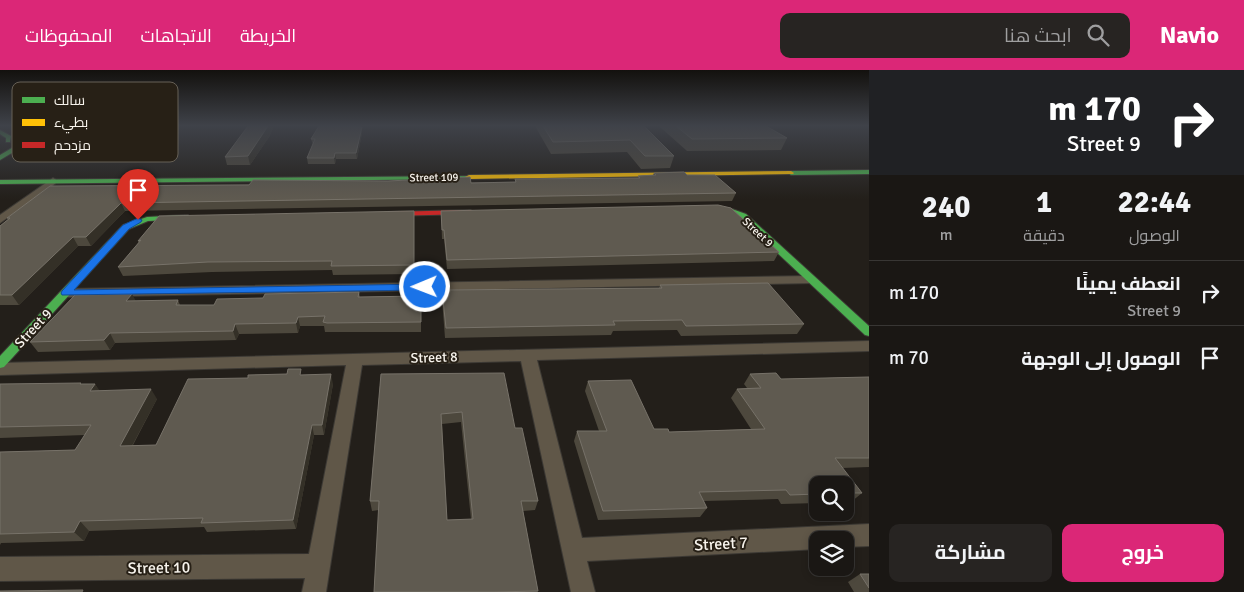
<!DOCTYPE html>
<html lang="ar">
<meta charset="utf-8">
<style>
:root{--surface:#1a1714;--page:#272422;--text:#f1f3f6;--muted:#9f9fa0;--line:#383634;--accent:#db2777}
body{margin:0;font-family:Signika,Cairo,sans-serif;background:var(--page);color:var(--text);direction:rtl;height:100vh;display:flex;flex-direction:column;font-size:19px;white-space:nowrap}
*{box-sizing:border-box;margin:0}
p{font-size:16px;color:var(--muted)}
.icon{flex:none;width:28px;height:28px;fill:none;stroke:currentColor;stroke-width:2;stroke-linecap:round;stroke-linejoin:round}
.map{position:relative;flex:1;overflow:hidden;direction:ltr}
.side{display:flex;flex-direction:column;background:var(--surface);width:375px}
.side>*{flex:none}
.banner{background:#202124;color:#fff;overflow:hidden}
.buttons{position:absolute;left:809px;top:406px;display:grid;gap:10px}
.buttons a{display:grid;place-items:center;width:45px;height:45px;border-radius:10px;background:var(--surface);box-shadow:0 2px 8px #0003,0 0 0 1px var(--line);font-size:25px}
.pin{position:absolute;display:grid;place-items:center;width:42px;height:42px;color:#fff;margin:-51px -21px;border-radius:50% 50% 50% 0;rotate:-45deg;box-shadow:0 0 5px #0007}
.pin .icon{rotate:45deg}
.me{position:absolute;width:55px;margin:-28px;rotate:269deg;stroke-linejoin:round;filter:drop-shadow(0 0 4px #0008)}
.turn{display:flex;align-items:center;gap:18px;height:105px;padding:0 20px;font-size:22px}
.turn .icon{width:65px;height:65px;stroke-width:2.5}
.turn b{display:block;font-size:35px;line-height:42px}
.eta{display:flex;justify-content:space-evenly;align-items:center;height:85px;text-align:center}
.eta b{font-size:30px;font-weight:700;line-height:35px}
.cta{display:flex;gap:10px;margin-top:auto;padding:10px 20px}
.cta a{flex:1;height:58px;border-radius:10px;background:var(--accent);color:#fff;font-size:20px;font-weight:700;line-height:58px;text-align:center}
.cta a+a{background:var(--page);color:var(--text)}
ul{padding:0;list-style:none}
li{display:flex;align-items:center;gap:15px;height:65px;padding:0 20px;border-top:1px solid var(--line)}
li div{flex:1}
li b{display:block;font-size:19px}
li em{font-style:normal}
header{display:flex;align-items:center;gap:30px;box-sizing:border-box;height:70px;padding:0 25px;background:var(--accent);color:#fff}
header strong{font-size:24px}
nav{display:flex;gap:28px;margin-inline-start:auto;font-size:18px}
.search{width:350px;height:45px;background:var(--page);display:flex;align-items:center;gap:12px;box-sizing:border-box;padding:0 18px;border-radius:10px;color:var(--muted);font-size:19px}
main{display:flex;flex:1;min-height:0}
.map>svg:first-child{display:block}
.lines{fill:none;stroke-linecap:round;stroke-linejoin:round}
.street-casing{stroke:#3c3934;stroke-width:2}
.fast-casing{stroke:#3c3934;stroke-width:2}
.slow-casing{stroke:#3c3934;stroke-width:2}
.jam-casing{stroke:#3c3934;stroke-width:2}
.street{fill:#605748;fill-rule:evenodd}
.fast{fill:#4caf50;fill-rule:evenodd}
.slow{fill:#ffc107;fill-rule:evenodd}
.jam{fill:#c62828;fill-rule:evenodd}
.wall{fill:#4d483d;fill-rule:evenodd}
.shaded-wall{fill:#343027}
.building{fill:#5f5a50;stroke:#777269;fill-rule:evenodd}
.route{fill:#1a73e8;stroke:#114b97}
.labels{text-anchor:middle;stroke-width:4;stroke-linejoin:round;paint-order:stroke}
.far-street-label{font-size:11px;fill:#f8f4ed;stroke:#272016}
.street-label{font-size:14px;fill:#f8f4ed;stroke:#272016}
.near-street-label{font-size:16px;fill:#f8f4ed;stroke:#272016}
.key{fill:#272016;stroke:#666056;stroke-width:1}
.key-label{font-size:14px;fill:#f8f4ed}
</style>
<header>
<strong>Navio</strong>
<div class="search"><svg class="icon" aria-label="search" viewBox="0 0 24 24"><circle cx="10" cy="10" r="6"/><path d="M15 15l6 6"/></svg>ابحث هنا</div>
<nav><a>الخريطة</a><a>الاتجاهات</a><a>المحفوظات</a></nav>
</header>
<main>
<section class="side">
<div class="banner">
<div class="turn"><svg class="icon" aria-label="right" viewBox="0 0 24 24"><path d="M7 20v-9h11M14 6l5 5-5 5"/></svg><div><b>170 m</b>Street 9</div></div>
</div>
<div class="eta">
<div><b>22:44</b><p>الوصول</p></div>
<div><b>1</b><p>دقيقة</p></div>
<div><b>240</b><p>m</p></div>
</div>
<ul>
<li><svg class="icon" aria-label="right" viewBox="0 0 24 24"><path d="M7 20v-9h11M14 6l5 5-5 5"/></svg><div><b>انعطف يمينًا</b><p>Street 9</p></div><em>170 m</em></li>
<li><svg class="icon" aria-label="arrive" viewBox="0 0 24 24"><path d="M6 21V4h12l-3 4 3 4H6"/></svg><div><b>الوصول إلى الوجهة</b></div><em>70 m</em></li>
</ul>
<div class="cta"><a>خروج</a><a>مشاركة</a></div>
</section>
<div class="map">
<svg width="869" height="522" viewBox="0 0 869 522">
<rect width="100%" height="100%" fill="#231f1a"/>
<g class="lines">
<!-- street casing -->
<g class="street-casing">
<path id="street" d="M 53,108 L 58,111 L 56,113 L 0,153 L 0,145 Z
M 810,206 L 817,210 L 815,213 L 66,227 L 59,223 L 66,219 Z
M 869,271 L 869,281 L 537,290 L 582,468 L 869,454 L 869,476 L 845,477 L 845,470 L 818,470 L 818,479 L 587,491 L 595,522 L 571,522 L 521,291 L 362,295 L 326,522 L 302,522 L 305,508 L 0,511 L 0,487 L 309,484 L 346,295 L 0,305 L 0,293 Z"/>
</g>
<!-- fast casing -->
<g class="fast-casing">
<path id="fast" d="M 49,56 L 57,56 L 0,90 L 0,85 Z
M 0,60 L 11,66 L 10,72 L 6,72 L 6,68 L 0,64 Z
M 869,100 L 869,104 L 791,105 L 788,103 L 791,101 Z
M 471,106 L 473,107 L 469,109 L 0,114 L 0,110 Z
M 705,136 L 732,139 L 746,144 L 869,256 L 869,266 L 865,265 L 740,148 L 730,143 L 705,140 Z
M 185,145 L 188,145 L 188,149 L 148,151 L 129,159 L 4,297 L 0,298 L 0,286 L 123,155 L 147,147 Z"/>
</g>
<!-- slow casing -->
<g class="slow-casing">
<path id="slow" d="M 791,101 L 794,103 L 793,104 L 469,109 L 465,107 L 469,105 Z"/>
</g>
<!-- jam casing -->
<g class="jam-casing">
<path id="jam" d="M 470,140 L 474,142 L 473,144 L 386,146 L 382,144 L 386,142 Z"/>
</g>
<!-- street -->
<use href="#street" class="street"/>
<!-- fast -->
<use href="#fast" class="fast"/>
<!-- slow -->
<use href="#slow" class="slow"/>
<!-- jam -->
<use href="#jam" class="jam"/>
</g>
<!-- wall -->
<path class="wall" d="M 248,56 L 274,56 L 269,67 L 250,95 L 227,95 L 225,87 Z
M 319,56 L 362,57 L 362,63 L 357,89 L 336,89 L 335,94 L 308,94 L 307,88 L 313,75 L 311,69 Z
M 535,56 L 644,56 L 674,86 L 670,98 L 641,99 L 627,82 L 551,84 Z
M 659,56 L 766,56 L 787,68 L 781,80 L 687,81 Z
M 654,103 L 687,105 L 736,123 L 732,131 L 125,141 L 91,176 L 78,176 L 19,235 L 0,235 L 0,156 L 8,150 L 7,148 L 50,116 L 515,112 L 515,109 L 638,108 L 638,106 L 653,105 Z
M 414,141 L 414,204 L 333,205 L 332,200 L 212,202 L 123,206 L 118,197 L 139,173 L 138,171 Z
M 441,141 L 779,182 L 774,191 L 447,199 L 444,169 L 442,169 Z
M 660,215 L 804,254 L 797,264 L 681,266 L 677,260 L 613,261 L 611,265 L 445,268 L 442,229 L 442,220 L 659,218 Z
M 359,222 L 360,227 L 421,226 L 421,262 L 325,262 L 324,256 L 300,256 L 298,263 L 239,264 L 236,270 L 115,273 L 110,280 L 38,282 L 30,272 L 136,231 L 178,230 L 180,235 L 214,235 L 263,228 Z
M 381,304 L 515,358 L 538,431 L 535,440 L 523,441 L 538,521 L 537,522 L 374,522 L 379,440 L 372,441 L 370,431 ZM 461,352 L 471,449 L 447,450 L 442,354 Z
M 750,304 L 781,309 L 869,307 L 869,397 L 842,398 L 862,423 L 851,432 L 845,432 L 845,415 L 818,415 L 818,433 L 781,434 L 778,429 L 704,431 L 707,438 L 700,447 L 598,450 L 574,371 L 577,361 L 599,361 L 585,321 L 588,311 L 654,359 L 669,362 L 751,359 L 731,328 L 737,319 L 747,318 L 744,314 Z
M 303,305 L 333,314 L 324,365 L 314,365 L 296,459 L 207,462 L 204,457 L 89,461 L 84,471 L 1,473 L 0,475 L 0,382 L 75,380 L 85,365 L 0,368 L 0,314 L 95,314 L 99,321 L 157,329 L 133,375 L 156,375 L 248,308 Z
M 860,504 L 869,504 L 869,522 L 854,522 L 848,512 Z"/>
<!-- shaded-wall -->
<path class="shaded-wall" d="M 268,56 L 274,56 L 269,67 L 250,95 L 248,86 Z
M 362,57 L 362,63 L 357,89 L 356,83 Z
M 335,83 L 336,89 L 335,94 L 334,88 Z
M 121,133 L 125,141 L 91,176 L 86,167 Z
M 73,167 L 78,176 L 19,235 L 12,225 Z
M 132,224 L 137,233 L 126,231 Z
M 298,247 L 300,256 L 298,263 L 296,253 Z
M 235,254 L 239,264 L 236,270 L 233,261 Z
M 110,263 L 115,273 L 110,280 L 104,270 Z
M 331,304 L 333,314 L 324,365 L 322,355 Z
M 95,314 L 102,324 L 90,321 Z
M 151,319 L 157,329 L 127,385 L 120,376 Z
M 312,355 L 314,365 L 296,459 L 293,450 Z
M 80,451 L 89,461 L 84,471 L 74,462 Z"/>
<!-- building -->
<path class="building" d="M 248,56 L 268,56 L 248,86 L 225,87 Z
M 319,56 L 362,57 L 356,83 L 335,83 L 334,88 L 307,88 L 315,69 L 311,69 Z
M 543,56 L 644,56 L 674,86 L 645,86 L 630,70 L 553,72 Z
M 676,56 L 766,56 L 787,68 L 692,69 Z
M 684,102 L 687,105 L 715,105 L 736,123 L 121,133 L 86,167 L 73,167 L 12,225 L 0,225 L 0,156 L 10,148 L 7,148 L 50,116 L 249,115 L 253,110 L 388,111 L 470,107 L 471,113 L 516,112 L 515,109 L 640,108 L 638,106 L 656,105 L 654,103 Z
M 718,135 L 731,138 L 779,182 L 447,190 L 444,160 L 442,160 L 441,141 Z
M 414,141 L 414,195 L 331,196 L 332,191 L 208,192 L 118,197 L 141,170 L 138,171 L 159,146 Z
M 768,213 L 804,254 L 686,256 L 682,250 L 613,251 L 615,255 L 446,258 L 442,220 L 662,218 L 660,215 Z
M 359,222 L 358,227 L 421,226 L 421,252 L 327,253 L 323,252 L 325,246 L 298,247 L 296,253 L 235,254 L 233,261 L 110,263 L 104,270 L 30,272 L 75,225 L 132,224 L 126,231 L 178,230 L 176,235 L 214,235 L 217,229 L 263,228 L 265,224 Z
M 288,299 L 301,299 L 300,305 L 331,304 L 322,355 L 312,355 L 293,450 L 201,453 L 203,448 L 80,451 L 74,462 L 0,464 L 0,382 L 75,380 L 91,355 L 0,357 L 0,314 L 81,313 L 80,314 L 95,314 L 90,321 L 151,319 L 120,376 L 156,375 L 188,309 L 248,308 L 248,305 L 287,304 Z
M 504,303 L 515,358 L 522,358 L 538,431 L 521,431 L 538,521 L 494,522 L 374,522 L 379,431 L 370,431 L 381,304 ZM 462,342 L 473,449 L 447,450 L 441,344 Z
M 776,303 L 781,309 L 869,307 L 869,388 L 835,388 L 862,423 L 845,423 L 845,415 L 818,415 L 818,424 L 790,425 L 786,420 L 699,422 L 707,438 L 603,441 L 577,361 L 607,361 L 588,311 L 631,310 L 654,359 L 668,359 L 669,362 L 765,359 L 737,319 L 761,318 L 750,304 Z
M 860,504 L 869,504 L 869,518 Z
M 83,520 L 82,522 L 0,522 L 0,521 Z"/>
<!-- sky -->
<linearGradient id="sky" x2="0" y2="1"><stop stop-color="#13110e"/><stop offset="0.43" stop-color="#3f4249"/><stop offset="1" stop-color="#3f4249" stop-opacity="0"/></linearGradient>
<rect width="869" height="129" fill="url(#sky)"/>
<!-- route -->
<path class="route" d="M 138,148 L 142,150 L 141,152 L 129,159 L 74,220 L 425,214 L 430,217 L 425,220 L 62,225 L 61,223 L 62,221 L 123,155 Z"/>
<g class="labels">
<!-- far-street labels -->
<g class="far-street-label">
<text transform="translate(434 107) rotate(-1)" y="4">Street 109</text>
<text transform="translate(758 162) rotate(43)" y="4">Street 9</text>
</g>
<!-- street labels -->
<g class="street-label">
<text transform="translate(33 258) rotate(-47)" y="5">Street 9</text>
<text transform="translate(434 287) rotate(-2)" y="5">Street 8</text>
</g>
<!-- near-street labels -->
<g class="near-street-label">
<text transform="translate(721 473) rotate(-3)" y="6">Street 7</text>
<text transform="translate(159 497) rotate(-1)" y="6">Street 10</text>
</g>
</g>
<!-- legend -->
<rect x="12" y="12" width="166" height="80" rx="8" class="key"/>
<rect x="22" y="27" width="23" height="6" fill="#4caf50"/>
<rect x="22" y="49" width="23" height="7" fill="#ffc107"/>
<rect x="22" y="72" width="23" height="6" fill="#c62828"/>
<g class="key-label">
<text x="54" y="35">سالك</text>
<text x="54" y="57">بطيء</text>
<text x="54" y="80">مزدحم</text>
</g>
</svg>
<div class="buttons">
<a><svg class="icon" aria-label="search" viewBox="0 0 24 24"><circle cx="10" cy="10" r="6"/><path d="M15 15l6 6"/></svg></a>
<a><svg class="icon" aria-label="layers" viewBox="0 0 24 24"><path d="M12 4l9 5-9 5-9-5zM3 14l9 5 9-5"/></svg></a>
</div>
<div class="pin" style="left:138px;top:150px;background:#d93025"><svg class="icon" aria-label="arrive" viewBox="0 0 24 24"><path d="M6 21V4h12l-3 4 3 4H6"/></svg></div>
<svg class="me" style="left:425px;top:217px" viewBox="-20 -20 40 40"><circle r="17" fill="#1a73e8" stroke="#fff" stroke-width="3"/><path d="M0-11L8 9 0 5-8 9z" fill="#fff"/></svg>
</div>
</main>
